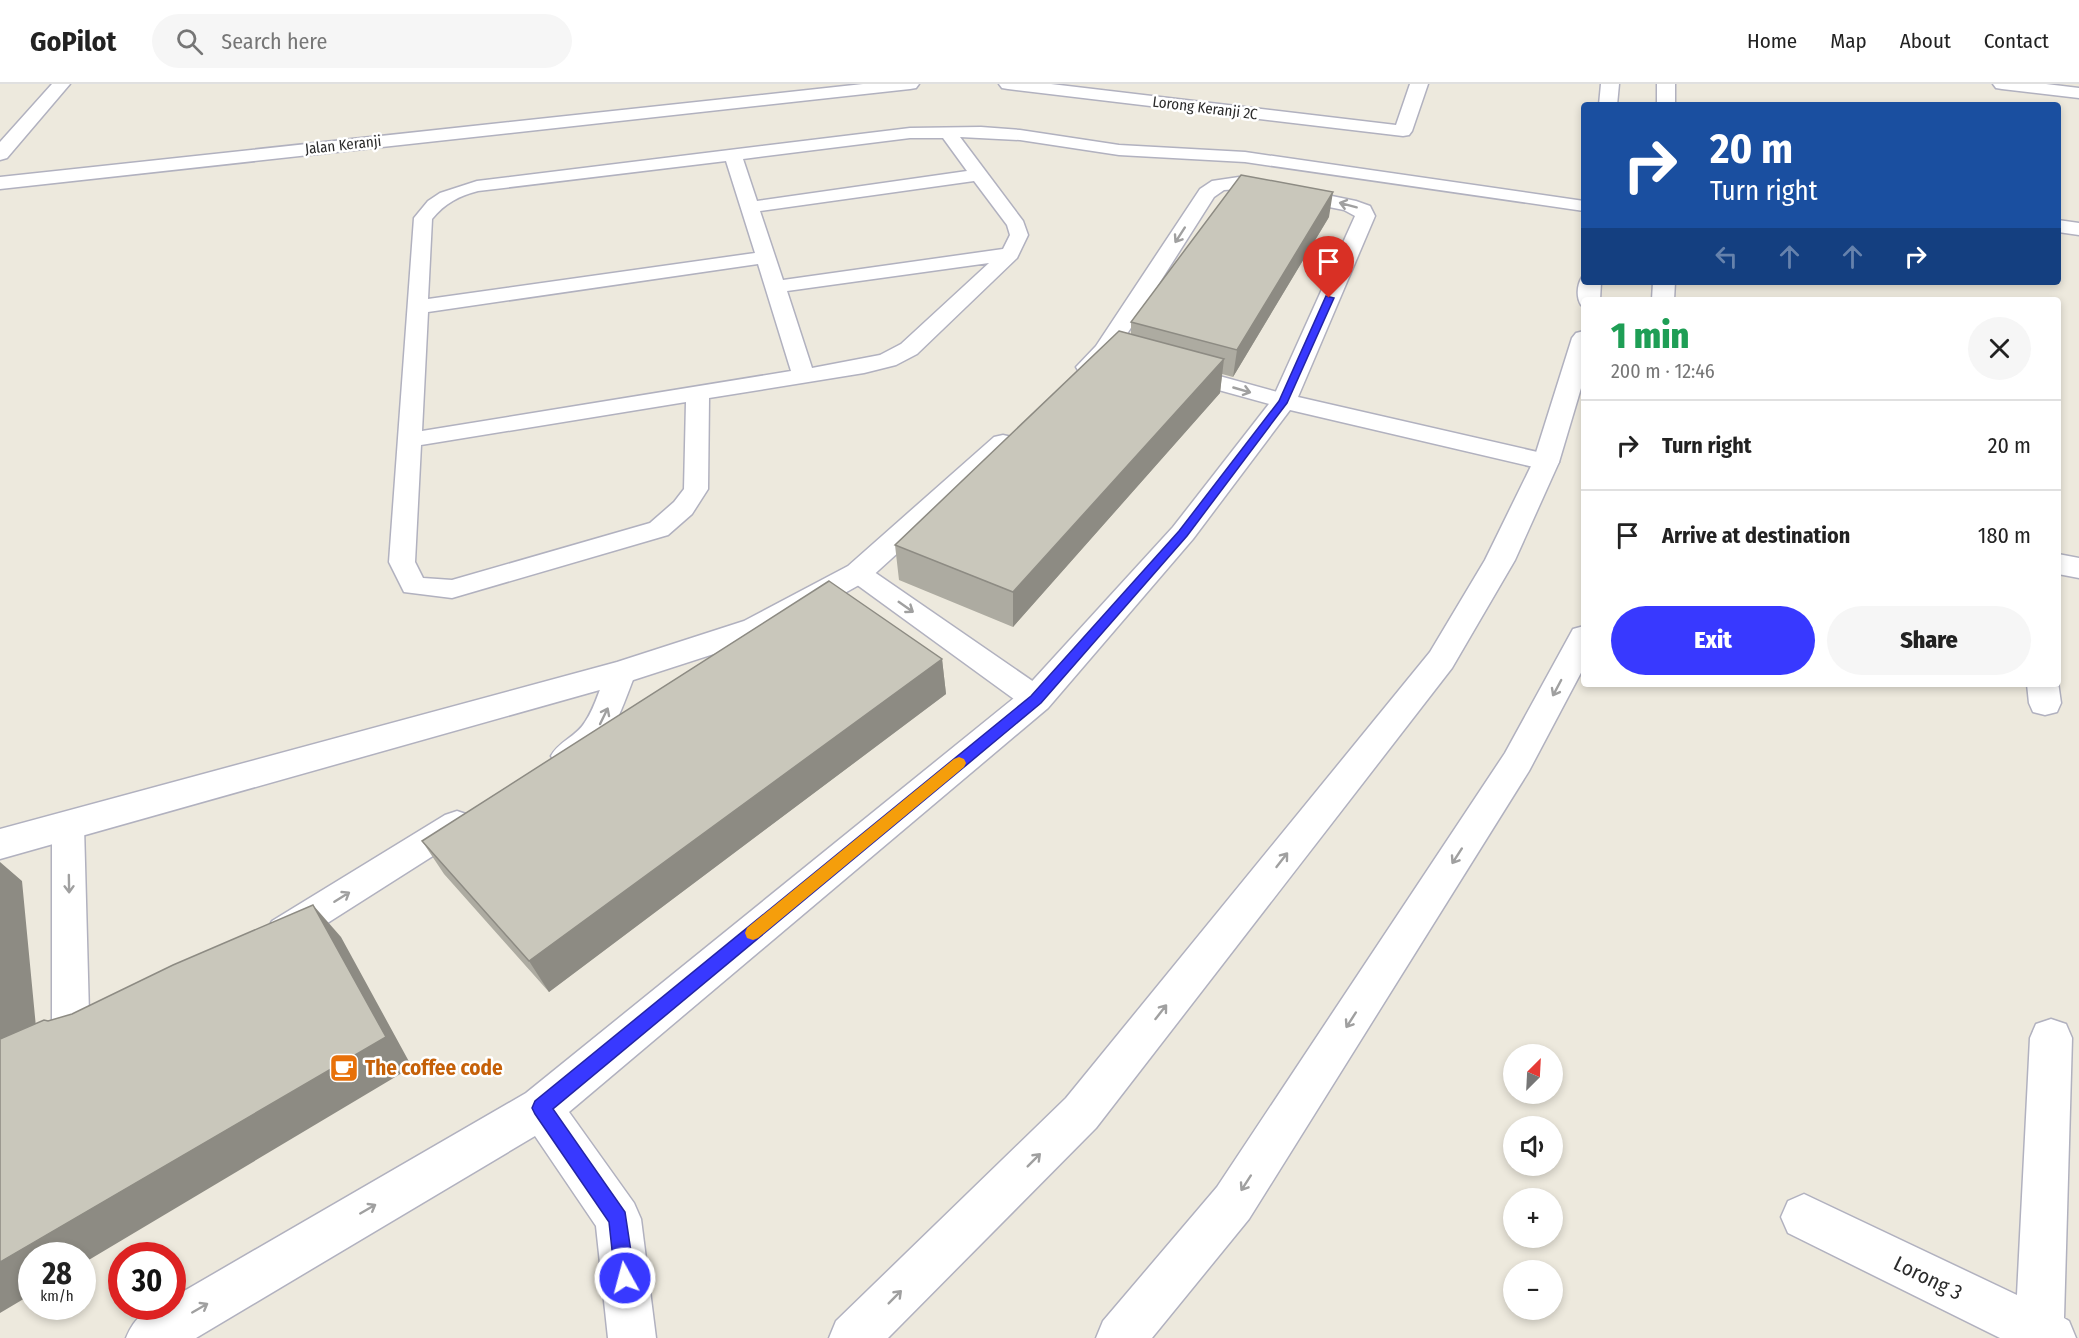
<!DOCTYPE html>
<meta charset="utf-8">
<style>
:root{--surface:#fff;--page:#f6f6f6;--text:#222;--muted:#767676;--line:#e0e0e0;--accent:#3839ff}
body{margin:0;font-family:"Fira Sans Condensed",sans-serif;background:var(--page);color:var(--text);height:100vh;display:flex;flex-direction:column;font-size:22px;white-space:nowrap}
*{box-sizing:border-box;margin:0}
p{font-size:20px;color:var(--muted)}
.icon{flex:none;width:33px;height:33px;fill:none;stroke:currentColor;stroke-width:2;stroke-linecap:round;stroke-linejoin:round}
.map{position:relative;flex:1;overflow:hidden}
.sheet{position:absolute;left:1581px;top:213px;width:480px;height:390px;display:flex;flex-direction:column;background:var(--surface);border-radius:6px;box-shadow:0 3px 9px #0003}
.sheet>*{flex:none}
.hud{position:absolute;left:1581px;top:18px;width:480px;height:183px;border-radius:6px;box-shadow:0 3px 9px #0003;background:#1a4fa0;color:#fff;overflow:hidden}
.needle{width:39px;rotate:24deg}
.tools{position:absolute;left:1503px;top:960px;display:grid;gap:12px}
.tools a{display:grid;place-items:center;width:60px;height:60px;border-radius:50%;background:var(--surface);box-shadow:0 3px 9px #0003;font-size:30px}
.speed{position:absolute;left:18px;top:1158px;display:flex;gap:12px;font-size:30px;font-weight:700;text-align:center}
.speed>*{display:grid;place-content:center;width:78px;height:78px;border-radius:50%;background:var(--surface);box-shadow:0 3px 9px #0003;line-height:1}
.speed small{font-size:15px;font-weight:400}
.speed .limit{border:9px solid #d22;background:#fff;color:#111}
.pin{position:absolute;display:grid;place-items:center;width:51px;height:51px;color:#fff;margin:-62px -26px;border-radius:50% 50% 50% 0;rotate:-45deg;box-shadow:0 0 6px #0007}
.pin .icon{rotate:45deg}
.me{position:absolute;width:66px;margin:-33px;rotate:353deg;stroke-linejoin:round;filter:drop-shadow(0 0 4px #0008)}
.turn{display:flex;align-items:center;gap:21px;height:126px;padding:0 30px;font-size:27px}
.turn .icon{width:78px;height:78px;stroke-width:2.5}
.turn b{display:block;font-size:42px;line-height:51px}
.lanes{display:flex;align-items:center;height:57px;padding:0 30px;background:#0003;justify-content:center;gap:30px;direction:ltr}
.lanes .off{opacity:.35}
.round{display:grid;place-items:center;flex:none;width:63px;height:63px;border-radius:32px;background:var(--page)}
.summary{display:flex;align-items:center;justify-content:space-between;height:102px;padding:0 30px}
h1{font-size:36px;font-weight:800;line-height:45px;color:#1e9e55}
.button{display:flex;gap:12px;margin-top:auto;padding:12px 30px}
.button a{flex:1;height:69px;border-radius:36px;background:var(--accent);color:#fff;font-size:24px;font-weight:800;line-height:69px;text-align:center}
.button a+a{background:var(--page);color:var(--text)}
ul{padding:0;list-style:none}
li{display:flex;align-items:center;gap:18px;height:90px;padding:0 30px;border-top:2px solid var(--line)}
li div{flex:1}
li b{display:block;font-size:22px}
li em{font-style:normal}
header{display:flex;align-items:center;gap:36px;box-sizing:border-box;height:84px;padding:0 30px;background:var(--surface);border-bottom:2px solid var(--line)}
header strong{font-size:28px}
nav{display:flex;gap:33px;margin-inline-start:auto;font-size:21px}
.search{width:420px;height:54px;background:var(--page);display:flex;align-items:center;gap:15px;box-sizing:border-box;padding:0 21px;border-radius:33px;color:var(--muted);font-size:22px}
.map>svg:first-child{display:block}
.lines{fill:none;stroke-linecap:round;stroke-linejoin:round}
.lane-casing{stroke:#b1b1bf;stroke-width:3}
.street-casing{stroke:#b1b1bf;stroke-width:3}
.secondary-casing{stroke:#b1b1bf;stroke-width:3}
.lane{fill:#fff;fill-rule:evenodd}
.street{fill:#fff;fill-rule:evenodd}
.secondary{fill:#fff;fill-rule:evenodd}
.wall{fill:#adaba1}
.shaded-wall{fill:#8d8b83}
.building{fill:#c9c7bb;stroke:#8d8b83;stroke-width:1.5}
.oneway{stroke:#a0a0a0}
.route{fill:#3839ff;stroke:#2425a6;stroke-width:1.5}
.slow{fill:#f59e0b}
.labels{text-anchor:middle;stroke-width:5;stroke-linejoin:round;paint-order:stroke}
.far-street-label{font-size:15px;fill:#2b2b2b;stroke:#fff}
.near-food-label{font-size:21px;font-weight:bold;fill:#c56008;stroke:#fff;text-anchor:start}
.near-street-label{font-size:21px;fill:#2b2b2b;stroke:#fff}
</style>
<header>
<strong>GoPilot</strong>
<div class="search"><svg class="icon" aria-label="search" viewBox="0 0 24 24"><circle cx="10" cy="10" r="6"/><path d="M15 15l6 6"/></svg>Search here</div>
<nav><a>Home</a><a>Map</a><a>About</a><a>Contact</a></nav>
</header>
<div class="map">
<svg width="2079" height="1254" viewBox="0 0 2079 1254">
<rect width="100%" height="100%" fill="#ede9dd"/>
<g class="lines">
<!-- lane casing -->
<g class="lane-casing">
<path id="lane" d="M 981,43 L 1020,46 L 1119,61 L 1245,68 L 1584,117 L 1584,127 L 1245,78 L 1119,71 L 1020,56 L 960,53 L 1023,137 L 1028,151 L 1017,174 L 917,270 L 896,281 L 864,289 L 709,314 L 708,405 L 692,430 L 668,451 L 452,514 L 404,508 L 389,478 L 414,134 L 428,117 L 440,109 L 477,97 L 910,44 ZM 910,54 L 943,54 L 967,87 L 757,117 L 743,75 ZM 726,77 L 755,169 L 428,215 L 432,135 C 445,119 459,112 478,107 ZM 974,97 L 1007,141 L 1010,151 L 1003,165 L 783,196 L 760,127 ZM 989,179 L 901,260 L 880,271 L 812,284 L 787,207 ZM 758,180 L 791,287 L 422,347 L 428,228 ZM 686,318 L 684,405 L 674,418 L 650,439 L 452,496 L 423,494 L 415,478 L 421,361 Z
M 1183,282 L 1292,312 L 1295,317 L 1292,322 L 1284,324 L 1175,294 L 1172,289 L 1175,284 Z
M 858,480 L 867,483 L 1047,607 L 1051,615 L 1047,623 L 1036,626 L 1025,623 L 849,495 L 845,489 L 849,483 Z
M 621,578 L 631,581 L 636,588 C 623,620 602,695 556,680 L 551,672 C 559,657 576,653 585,638 C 597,621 600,599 611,581 Z
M 457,727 L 469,731 L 473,740 L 469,749 L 296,859 L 284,863 L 272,859 L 266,848 L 272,837 L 445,731 Z
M 68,729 L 80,733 L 84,742 L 89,930 L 98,927 L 111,932 L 117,944 L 111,956 L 87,965 L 58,953 L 52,941 L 52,742 L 56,733 Z"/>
</g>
<!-- street casing -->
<g class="street-casing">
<path id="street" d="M 52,0 L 70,0 L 7,74 L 0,76 L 0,58 Z
M 863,0 L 919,0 L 916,4 L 910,5 L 0,105 L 0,93 Z
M 999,0 L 1051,0 L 1396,41 L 1410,0 L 1428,0 L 1412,47 L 1409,51 L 1403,52 L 1008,5 L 1002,4 Z
M 1993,0 L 2046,0 L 2079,4 L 2079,14 L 2002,5 L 1996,4 Z
M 1239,93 L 1356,117 L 1370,122 L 1375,132 L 1298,313 L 1555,372 L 1559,378 L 1555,384 L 1546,386 L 1290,326 L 1193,455 L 1048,624 L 569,1028 L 634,1119 L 641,1135 L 656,1254 L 608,1254 L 596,1142 L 535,1052 L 196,1254 L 126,1254 C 135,1232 148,1222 172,1222 L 172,1214 L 526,1009 L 1024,606 L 1173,443 L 1272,316 L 1355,132 L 1344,126 L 1239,105 L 1224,106 L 1214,113 L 1113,272 C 1102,283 1096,292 1079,288 L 1076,283 L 1096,262 L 1200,105 L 1212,97 Z
M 2058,136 L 2079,139 L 2079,151 L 2058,148 Z
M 1003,351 L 1012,353 L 1016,359 L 1012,365 L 868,496 L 766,553 L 621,600 L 0,775 L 0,745 L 617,578 L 744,537 L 848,482 L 994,353 Z
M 2058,470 L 2079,474 L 2079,494 L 2058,490 Z
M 2058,598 L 2061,619 L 2057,628 L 2045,631 L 2033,628 L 2029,619 L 2027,600 L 2058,600 Z
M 2051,935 L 2066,940 L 2072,954 L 2064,1234 L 2069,1237 L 2076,1254 L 2000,1254 L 1788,1149 L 1781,1133 L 1788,1117 L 1804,1110 L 2017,1211 L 2030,954 L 2036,940 Z"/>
</g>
<!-- secondary casing -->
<g class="secondary-casing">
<path id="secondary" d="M 1601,0 L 1619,0 L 1617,21 L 1599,21 Z
M 1657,0 L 1675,0 L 1675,21 L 1657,21 Z
M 1582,193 L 1584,193 L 1584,198 L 1601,198 L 1600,216 L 1584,216 L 1584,222 L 1581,221 C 1576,213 1577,201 1582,193 Z
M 1653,198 L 1675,198 L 1674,216 L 1652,216 Z
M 1584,247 L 1584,294 L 1559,378 L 1515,476 L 1452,584 L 1096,1044 L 888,1254 L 829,1254 L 836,1237 L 1066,1014 L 1430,568 L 1485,476 L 1533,378 L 1572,254 L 1576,249 Z
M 1584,542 L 1584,583 L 1529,687 L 1249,1135 L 1152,1254 L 1096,1254 L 1103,1237 L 1217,1103 L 1505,669 L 1573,545 Z"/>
</g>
<!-- lane -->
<use href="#lane" class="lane"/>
<!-- street -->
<use href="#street" class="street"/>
<!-- secondary -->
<use href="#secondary" class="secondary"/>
</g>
<!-- wall -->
<path class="wall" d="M 1329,133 L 1233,293 L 1222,290 L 1220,309 L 1013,543 L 899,496 L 895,461 L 1131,250 L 1131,238 Z
M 942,575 L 946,610 L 549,908 L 444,790 L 422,757 Z"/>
<!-- shaded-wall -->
<path class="shaded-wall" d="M 1333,108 L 1329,133 L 1233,293 L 1237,266 Z
M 1224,275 L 1220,309 L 1013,543 L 1013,508 Z
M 942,575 L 946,610 L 549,908 L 529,877 Z
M 0,778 L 22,797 L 40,985 L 0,957 Z
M 313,821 L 341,853 L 412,983 L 82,1180 L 82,1172 L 32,1172 L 32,1210 L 0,1229 L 0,1178 Z"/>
<!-- building -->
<path class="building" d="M 1241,91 L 1333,108 L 1237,266 L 1131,238 Z
M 1119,247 L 1224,275 L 1013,508 L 895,461 Z
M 829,497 L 942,575 L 529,877 L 422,757 Z
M 313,821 L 386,953 L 0,1178 L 0,955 L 44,936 L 48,937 L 72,930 L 173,881 Z"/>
<!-- one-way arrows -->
<defs><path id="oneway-shaft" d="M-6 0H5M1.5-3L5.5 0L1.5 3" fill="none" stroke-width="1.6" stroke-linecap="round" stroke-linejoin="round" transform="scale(1.5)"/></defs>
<g class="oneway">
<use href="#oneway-shaft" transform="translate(1348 121) rotate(-165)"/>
<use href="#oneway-shaft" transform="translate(1180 151) rotate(123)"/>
<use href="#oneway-shaft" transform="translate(1242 306) rotate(16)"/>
<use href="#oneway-shaft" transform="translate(906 523) rotate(35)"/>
<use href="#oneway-shaft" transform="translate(1557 604) rotate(118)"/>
<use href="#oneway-shaft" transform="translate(604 632) rotate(-64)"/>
<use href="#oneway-shaft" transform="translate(1457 772) rotate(123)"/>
<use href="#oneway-shaft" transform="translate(1282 776) rotate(-52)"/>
<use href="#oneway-shaft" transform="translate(69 800) rotate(89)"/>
<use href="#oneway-shaft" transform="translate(342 813) rotate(-32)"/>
<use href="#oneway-shaft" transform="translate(1161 928) rotate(-52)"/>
<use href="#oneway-shaft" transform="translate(1351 936) rotate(123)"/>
<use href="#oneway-shaft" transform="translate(1034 1076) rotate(-45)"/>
<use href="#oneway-shaft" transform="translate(1246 1099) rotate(123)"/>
<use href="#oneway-shaft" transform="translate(368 1125) rotate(-30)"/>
<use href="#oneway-shaft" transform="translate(895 1213) rotate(-45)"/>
<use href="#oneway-shaft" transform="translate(200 1224) rotate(-30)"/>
</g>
<!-- route -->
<path class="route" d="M 1326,212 L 1334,214 L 1287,319 L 1187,452 L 1041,619 L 553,1025 L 625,1128 L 635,1194 L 632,1201 L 625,1204 L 618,1201 L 615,1194 L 609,1138 L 535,1030 L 532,1024 L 535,1017 L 1031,612 L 1179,447 L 1279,317 Z"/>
<!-- slow -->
<path class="slow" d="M 959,673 L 964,675 L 966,679 L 964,683 L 758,854 L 753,856 L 747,854 L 745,849 L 747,844 L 954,675 Z"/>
<!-- icons -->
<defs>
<g id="cafe-square" transform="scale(1.5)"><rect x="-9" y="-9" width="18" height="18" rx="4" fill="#e8710a" stroke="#fff"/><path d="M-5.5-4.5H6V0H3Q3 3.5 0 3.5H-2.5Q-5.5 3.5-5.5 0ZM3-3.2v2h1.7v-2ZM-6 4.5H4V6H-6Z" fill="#fff"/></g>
</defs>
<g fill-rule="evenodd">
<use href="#cafe-square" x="344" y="984"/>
</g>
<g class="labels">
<!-- far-street labels -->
<g class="far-street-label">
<text transform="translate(1205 24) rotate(7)" y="5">Lorong Keranji 2C</text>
<text transform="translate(343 61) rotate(-6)" y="5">Jalan Keranji</text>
</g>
<!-- near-food labels -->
<g class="near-food-label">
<text x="365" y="991">The coffee code</text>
</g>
<!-- near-street labels -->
<g class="near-street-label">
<text transform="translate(1928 1194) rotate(26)" y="7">Lorong 3</text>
</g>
</g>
</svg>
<div class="tools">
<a><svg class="needle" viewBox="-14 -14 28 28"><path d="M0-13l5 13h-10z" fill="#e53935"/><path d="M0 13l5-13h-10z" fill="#767676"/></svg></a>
<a><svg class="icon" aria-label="sound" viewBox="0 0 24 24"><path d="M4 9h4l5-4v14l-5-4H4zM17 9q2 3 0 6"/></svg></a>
<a>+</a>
<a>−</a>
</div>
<div class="speed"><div>28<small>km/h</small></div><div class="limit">30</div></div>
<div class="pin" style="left:1329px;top:214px;background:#d93025"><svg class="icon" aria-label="arrive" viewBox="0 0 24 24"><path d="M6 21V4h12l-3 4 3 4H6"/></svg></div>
<svg class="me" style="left:625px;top:1194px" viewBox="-20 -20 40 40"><circle r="17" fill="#3839ff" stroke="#fff" stroke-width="3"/><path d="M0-11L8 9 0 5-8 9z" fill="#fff"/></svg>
<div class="hud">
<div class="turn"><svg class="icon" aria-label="right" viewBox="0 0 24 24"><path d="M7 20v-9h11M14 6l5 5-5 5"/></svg><div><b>20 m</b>Turn right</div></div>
<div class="lanes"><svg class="icon off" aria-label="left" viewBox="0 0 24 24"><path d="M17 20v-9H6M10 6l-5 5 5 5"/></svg><svg class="icon off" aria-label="ahead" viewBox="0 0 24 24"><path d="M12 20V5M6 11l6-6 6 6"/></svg><svg class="icon off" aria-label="ahead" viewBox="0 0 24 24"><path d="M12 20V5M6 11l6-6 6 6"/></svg><svg class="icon" aria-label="right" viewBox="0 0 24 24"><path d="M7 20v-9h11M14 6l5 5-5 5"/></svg></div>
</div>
<section class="sheet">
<div class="summary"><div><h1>1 min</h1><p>200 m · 12:46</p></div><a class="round"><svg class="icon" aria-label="close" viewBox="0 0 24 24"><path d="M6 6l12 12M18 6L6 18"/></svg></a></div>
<ul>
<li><svg class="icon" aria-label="right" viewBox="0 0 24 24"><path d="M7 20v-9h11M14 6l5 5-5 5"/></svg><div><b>Turn right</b></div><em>20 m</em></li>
<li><svg class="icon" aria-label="arrive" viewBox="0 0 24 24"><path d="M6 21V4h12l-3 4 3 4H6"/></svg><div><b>Arrive at destination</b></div><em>180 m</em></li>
</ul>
<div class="button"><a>Exit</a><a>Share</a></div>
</section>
</div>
